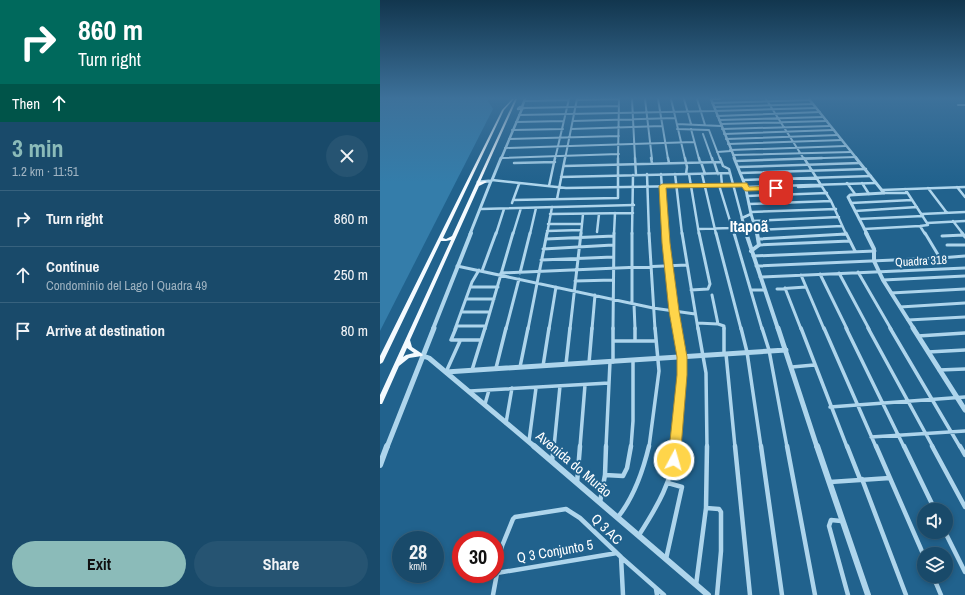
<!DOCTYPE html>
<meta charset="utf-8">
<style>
:root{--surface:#194a6a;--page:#265472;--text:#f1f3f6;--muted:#9fb3c1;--line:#37627e;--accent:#8bbbb9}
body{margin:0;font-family:"Archivo Narrow",sans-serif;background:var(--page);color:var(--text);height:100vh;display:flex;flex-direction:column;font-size:15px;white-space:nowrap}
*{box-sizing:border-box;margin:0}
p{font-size:13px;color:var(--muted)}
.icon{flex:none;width:22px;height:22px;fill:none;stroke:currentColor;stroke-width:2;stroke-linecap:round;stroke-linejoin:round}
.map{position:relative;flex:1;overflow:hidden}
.side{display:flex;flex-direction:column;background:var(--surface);width:380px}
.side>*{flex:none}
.top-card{background:#00695c;color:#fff;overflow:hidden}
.fabs{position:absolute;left:537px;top:503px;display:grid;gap:8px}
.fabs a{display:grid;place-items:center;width:36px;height:36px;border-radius:50%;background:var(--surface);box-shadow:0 2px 6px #0003,0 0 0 1px var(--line);font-size:20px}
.speed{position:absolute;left:12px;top:531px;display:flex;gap:8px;font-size:20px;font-weight:700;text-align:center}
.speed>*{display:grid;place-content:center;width:52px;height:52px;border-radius:50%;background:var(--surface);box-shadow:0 2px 6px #0003,0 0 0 1px var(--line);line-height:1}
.speed small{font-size:10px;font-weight:400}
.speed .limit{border:6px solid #d22;background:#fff;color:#111}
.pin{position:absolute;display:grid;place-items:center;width:34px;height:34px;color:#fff;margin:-17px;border-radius:8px;box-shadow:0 2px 6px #0006}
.me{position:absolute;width:44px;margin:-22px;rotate:6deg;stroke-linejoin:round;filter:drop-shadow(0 0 3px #0008)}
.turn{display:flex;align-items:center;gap:14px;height:84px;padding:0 12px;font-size:18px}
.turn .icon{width:52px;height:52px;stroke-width:2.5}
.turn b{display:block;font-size:28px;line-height:34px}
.then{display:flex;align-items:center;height:38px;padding:0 12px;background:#0003;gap:8px;font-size:15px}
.round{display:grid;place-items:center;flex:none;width:42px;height:42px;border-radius:21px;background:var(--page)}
.head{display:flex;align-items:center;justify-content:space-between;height:68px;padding:0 12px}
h1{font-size:24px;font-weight:800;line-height:30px;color:var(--accent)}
.primary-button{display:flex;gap:8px;margin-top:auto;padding:8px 12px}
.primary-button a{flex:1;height:46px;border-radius:24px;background:var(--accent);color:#111;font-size:16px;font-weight:800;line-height:46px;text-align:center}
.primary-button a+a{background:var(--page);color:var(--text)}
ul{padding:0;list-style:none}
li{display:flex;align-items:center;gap:12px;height:56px;padding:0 12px;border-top:1px solid var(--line)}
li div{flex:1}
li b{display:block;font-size:15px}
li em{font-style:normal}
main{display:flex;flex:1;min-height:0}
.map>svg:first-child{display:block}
.green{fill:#347daa}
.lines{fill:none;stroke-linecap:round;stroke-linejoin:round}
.minor-far4{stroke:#aed5ec;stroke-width:2}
.minor-far3{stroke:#aed5ec;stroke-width:2.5}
.minor-far2{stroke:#aed5ec;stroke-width:3}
.minor-far1{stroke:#aed5ec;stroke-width:3.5}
.minor{stroke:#aed5ec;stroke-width:4.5}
.tertiary-far4{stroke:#aed5ec;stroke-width:2.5}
.tertiary-far3{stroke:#aed5ec;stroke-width:3}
.tertiary-far2{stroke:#aed5ec;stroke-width:4}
.tertiary-far1{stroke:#aed5ec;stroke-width:5}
.tertiary{stroke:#aed5ec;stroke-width:6}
.primary{fill:#f4fafe;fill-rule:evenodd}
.route{fill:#ffd54a;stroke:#a68a30}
.labels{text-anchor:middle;stroke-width:4;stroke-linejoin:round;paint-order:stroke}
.street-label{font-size:12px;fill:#fff;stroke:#21628d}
.near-street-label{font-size:14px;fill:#fff;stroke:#21628d}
.district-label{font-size:16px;font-weight:bold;fill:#fff;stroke:#21628d}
</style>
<main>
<section class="side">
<div class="top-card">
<div class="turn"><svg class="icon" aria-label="right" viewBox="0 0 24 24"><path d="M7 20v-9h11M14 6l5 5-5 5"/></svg><div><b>860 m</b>Turn right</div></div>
<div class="then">Then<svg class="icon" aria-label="ahead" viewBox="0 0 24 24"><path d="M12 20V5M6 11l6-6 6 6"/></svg></div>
</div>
<div class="head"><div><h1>3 min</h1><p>1.2 km · 11:51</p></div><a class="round"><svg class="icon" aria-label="close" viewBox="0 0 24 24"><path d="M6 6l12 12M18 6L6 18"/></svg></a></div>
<ul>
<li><svg class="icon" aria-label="right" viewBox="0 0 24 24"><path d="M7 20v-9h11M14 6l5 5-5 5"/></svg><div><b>Turn right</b></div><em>860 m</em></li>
<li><svg class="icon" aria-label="ahead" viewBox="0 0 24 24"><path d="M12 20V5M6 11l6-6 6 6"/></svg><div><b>Continue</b><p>Condomínio del Lago I Quadra 49</p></div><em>250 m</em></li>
<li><svg class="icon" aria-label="arrive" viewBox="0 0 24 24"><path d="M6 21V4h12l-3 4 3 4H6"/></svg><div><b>Arrive at destination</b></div><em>80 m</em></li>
</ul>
<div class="primary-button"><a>Exit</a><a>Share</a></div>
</section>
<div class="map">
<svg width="585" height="595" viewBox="0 0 585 595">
<rect width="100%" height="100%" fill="#21628d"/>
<!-- green -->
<path class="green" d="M 0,99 L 107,99 L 113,109 L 0,331 Z"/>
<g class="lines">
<!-- minor-far4 -->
<path class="minor-far4" d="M 252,99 L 255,159
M 265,99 L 272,159
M 278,99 L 288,159
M 291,99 L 305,159
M 304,99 L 311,124
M 317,99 L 325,125
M 331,99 L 340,99
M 386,99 L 424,159
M 197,100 L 239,99
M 144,101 L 189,100
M 332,103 L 430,100
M 578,105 L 585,105
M 334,107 L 433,104
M 144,108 L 239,106
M 335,111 L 436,108
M 139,115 L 335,111
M 337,116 L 440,112
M 339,120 L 443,117
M 193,121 L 295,118
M 136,122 L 184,121
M 297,124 L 341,126
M 341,124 L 447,121
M 191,129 L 282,126
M 297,129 L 329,130 L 340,159
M 311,129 L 319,159
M 342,129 L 450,126
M 132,130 L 183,129
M 323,134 L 332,159
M 344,134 L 454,130
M 129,139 L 239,136
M 346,139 L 458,135
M 348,144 L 462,140
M 125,148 L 314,142
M 350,150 L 466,146
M 337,152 L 351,151
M 353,155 L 471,152
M 122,158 L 239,154
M 175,159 L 189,99
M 185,159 L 197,99
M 238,159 L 239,99
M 412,159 L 476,157"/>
<!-- minor-far3 -->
<path class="minor-far3" d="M 255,158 L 256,175
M 271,158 L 272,163
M 288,158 L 289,163
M 305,158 L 307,167 L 306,174
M 319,158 L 320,162
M 332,158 L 333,162
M 340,158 L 343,166 L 349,169 L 362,218
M 424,158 L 451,201 L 466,234
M 355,161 L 442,158
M 321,162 L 325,174
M 334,162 L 338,174
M 134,163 L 175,162
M 184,166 L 341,162
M 358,167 L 480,163
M 360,173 L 486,169
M 267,174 L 269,234
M 281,174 L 285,234
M 295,174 L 302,234
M 309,174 L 319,234
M 322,174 L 336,234
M 341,174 L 342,185
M 181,177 L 350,173
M 112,180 L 186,188 L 365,185
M 363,180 L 491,176
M 467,183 L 475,194
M 482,183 L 489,194
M 339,185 L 354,234
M 169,186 L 175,158
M 366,187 L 496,183
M 418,187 L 442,186
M 577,187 L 585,197
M 548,188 L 567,213
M 525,189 L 547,223
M 502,190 L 585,187
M 504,193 L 527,193
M 367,196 L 447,193
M 177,199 L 185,158
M 133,200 L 238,198 L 238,158
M 132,203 L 139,184
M 471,203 L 532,200
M 369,204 L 451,201
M 101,209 L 254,205
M 475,211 L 537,207
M 371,212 L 456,209
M 170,214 L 253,213
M 542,214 L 585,212
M 479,219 L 543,216
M 373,221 L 459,217
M 573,221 L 583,234
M 168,224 L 202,224
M 540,226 L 545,234
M 318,229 L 351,228
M 484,229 L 540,226 L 548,225 L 547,223 L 585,221
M 376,230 L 462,226
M 167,231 L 201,230
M 217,232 L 219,214
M 116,234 L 124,209
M 133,234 L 141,208
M 150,234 L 156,208
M 167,234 L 172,207
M 201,234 L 203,214
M 234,234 L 235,213
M 252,234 L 253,175
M 462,234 L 466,234"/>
<!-- minor-far2 -->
<path class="minor-far2" d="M 269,233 L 275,329
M 285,233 L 297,329
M 302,233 L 318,329
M 336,233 L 361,329
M 354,233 L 382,329
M 466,233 L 475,251
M 582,233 L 585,237
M 562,236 L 584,235
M 166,239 L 234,236
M 379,239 L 466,234
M 379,245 L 470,241
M 567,245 L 585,245
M 163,249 L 233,245
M 373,256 L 495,251
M 560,258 L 585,256
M 161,260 L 233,257
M 77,266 L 273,308 L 315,314
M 376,266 L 560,258 L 545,233
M 102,271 L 116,233
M 478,272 L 511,329
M 121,273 L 307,265
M 140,273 L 150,233
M 459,273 L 489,329
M 440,274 L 467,329
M 421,275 L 444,329
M 380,277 L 585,268
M 503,280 L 585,276
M 195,281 L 233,280
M 91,287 L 118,287
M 405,288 L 421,329
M 397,289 L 426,287
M 311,290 L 328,289 L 330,284 L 319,233
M 371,290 L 384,290
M 511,293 L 585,289
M 332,295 L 338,324
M 87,299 L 114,299
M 252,303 L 252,233
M 254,304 L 255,329
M 520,307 L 585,303
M 82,312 L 110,312
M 528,320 L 585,317
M 317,323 L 338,324 L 344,326 L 344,329
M 76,326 L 106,326
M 75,329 L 92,282 L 99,270
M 105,329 L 133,233
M 126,329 L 139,279
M 148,329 L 167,233
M 169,329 L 176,287
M 190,329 L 201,233
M 212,329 L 215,295
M 233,329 L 234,233"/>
<!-- minor-far1 -->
<path class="minor-far1" d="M 76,328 L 71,340 L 101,340
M 233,328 L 233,362
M 255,328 L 255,341
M 318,328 L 326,373 L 327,447
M 344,328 L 344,354
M 361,328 L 367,352 L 381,447
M 382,328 L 389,350 L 407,447
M 421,328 L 467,447
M 444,328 L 496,447
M 466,328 L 524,447
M 488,328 L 553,447
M 510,328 L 580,447
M 538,336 L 585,333
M 233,341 L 276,341
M 548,352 L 585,350
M 346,354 L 355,447
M 209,363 L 212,328
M 186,364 L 190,328
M 163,366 L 169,328
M 140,367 L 148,328
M 412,367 L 434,365
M 116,368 L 126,328
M 92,370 L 105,328
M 559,370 L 585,369
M 66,372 L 80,341
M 90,391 L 229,383
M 105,404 L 109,390
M 450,407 L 585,397
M 126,423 L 132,388
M 491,437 L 585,431
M 149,441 L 156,388
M 174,447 L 180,386
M 200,447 L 205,385
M 226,447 L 230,362
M 251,447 L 253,421 L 253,360
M 269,447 L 279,371 L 275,328
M 296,447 L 302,375 L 302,357 L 297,328"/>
<!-- minor -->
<path class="minor" d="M 355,446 L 370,595
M 381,446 L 402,595
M 407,446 L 435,595
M 467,446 L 480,479
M 496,446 L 544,556
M 524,446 L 555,510
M 552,446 L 585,507
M 580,446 L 585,455
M 172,461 L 174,446
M 225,475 L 243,476 L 247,468 L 251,446
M 482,479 L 526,595
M 450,482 L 510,478
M 197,483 L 200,446
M 220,502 L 225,475 L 226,446
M 326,508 L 339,509 L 341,512 L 341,551 L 337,595
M 238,517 C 254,497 263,471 269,446
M 461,521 L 451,520 L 449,526 L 468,595
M 565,532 L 585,572
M 259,535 C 277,507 293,480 296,446
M 242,558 L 284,595
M 286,559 L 302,487 L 288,483
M 117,573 L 237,553
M 553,576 L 561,595
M 316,585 L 326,508 L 327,446
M 276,589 L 277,595
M 113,595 L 122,546 L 133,519 L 135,517 L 186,509 L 200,518 L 241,557 L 243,595"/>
<!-- tertiary-far4 -->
<path class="tertiary-far4" d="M 331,99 L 355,159
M 429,99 L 477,159
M 140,107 L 144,108 L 138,109 Z
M 142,107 L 145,99
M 121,159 L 142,109"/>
<!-- tertiary-far3 -->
<path class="tertiary-far3" d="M 354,158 L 365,185 L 371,214 L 377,234
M 476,158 L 504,193
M 112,180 L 121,158
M 98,182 L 109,181
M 90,234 L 111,181
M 366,234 L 362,218 L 371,214
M 487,234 L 468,197 L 470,195 L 504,193"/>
<!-- tertiary-far2 -->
<path class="tertiary-far2" d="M 366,233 L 398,329
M 486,233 L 494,249 L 494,261 L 503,280 L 534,329
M 371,251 L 379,245 L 377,233
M 53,329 L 91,233"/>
<!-- tertiary-far1 -->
<path class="tertiary-far1" d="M 398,328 L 437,447
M 533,328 L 585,410
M 43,356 L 49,358 L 155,447
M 66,372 L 406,350
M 7,447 L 54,328"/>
<!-- tertiary -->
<path class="tertiary" d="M 154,446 L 328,595
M 437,446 L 488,595
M 0,465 L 7,446"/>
<!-- primary -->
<path class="primary" d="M 132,99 L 134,99 L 124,110 L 63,238 L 66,239 L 72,236 L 135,99 L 137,99 L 100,182 L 105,181 L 107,182 L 99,186 L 30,340 L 32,347 L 41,353 L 43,355 L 42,356 L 29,358 L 19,366 L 3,402 L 2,404 L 0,404 L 0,395 L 71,240 L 66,241 L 61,241 L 3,362 L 2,363 L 0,364 L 0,356 L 122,110 ZM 27,348 L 34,353 L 26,355 L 23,357 Z"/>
</g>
<!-- sky -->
<linearGradient id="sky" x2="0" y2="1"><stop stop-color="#12364e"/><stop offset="0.54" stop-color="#3d719a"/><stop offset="1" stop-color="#3d719a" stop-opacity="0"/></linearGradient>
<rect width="585" height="182" fill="url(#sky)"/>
<!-- route -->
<path class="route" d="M 365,183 L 367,183 L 369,187 L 396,186 L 399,188 L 396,190 L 366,191 L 364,190 L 362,187 L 286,188 L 290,243 L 299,311 L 307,357 L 307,375 L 300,460 L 299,464 L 294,465 L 290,464 L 288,460 L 297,375 L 297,357 L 289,311 L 282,243 L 279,186 L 282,184 Z"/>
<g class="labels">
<!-- street labels -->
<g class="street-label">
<text transform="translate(541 261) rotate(-3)" y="4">Quadra 318</text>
</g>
<!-- near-street labels -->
<g class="near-street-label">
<text transform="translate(194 464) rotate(40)" y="5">Avenida do Murão</text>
<text transform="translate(227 529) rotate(44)" y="5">Q 3 AC</text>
<text transform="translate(175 551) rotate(-10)" y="5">Q 3 Conjunto 5</text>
</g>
<!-- district labels -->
<g class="district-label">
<text x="369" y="232">Itapoã</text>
</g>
</g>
</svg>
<div class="fabs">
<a><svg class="icon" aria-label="sound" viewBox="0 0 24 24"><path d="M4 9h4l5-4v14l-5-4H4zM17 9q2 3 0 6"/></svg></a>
<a><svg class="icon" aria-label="layers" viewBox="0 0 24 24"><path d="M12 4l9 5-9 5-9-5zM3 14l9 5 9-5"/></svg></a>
</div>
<div class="speed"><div>28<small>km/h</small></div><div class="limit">30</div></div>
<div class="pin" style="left:396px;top:188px;background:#d93025"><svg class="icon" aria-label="arrive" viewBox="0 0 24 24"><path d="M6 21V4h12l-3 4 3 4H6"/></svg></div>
<svg class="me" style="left:294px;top:460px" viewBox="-20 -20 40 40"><circle r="17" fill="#ffd54a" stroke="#fff" stroke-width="3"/><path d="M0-11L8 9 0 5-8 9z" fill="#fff"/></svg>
</div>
</main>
